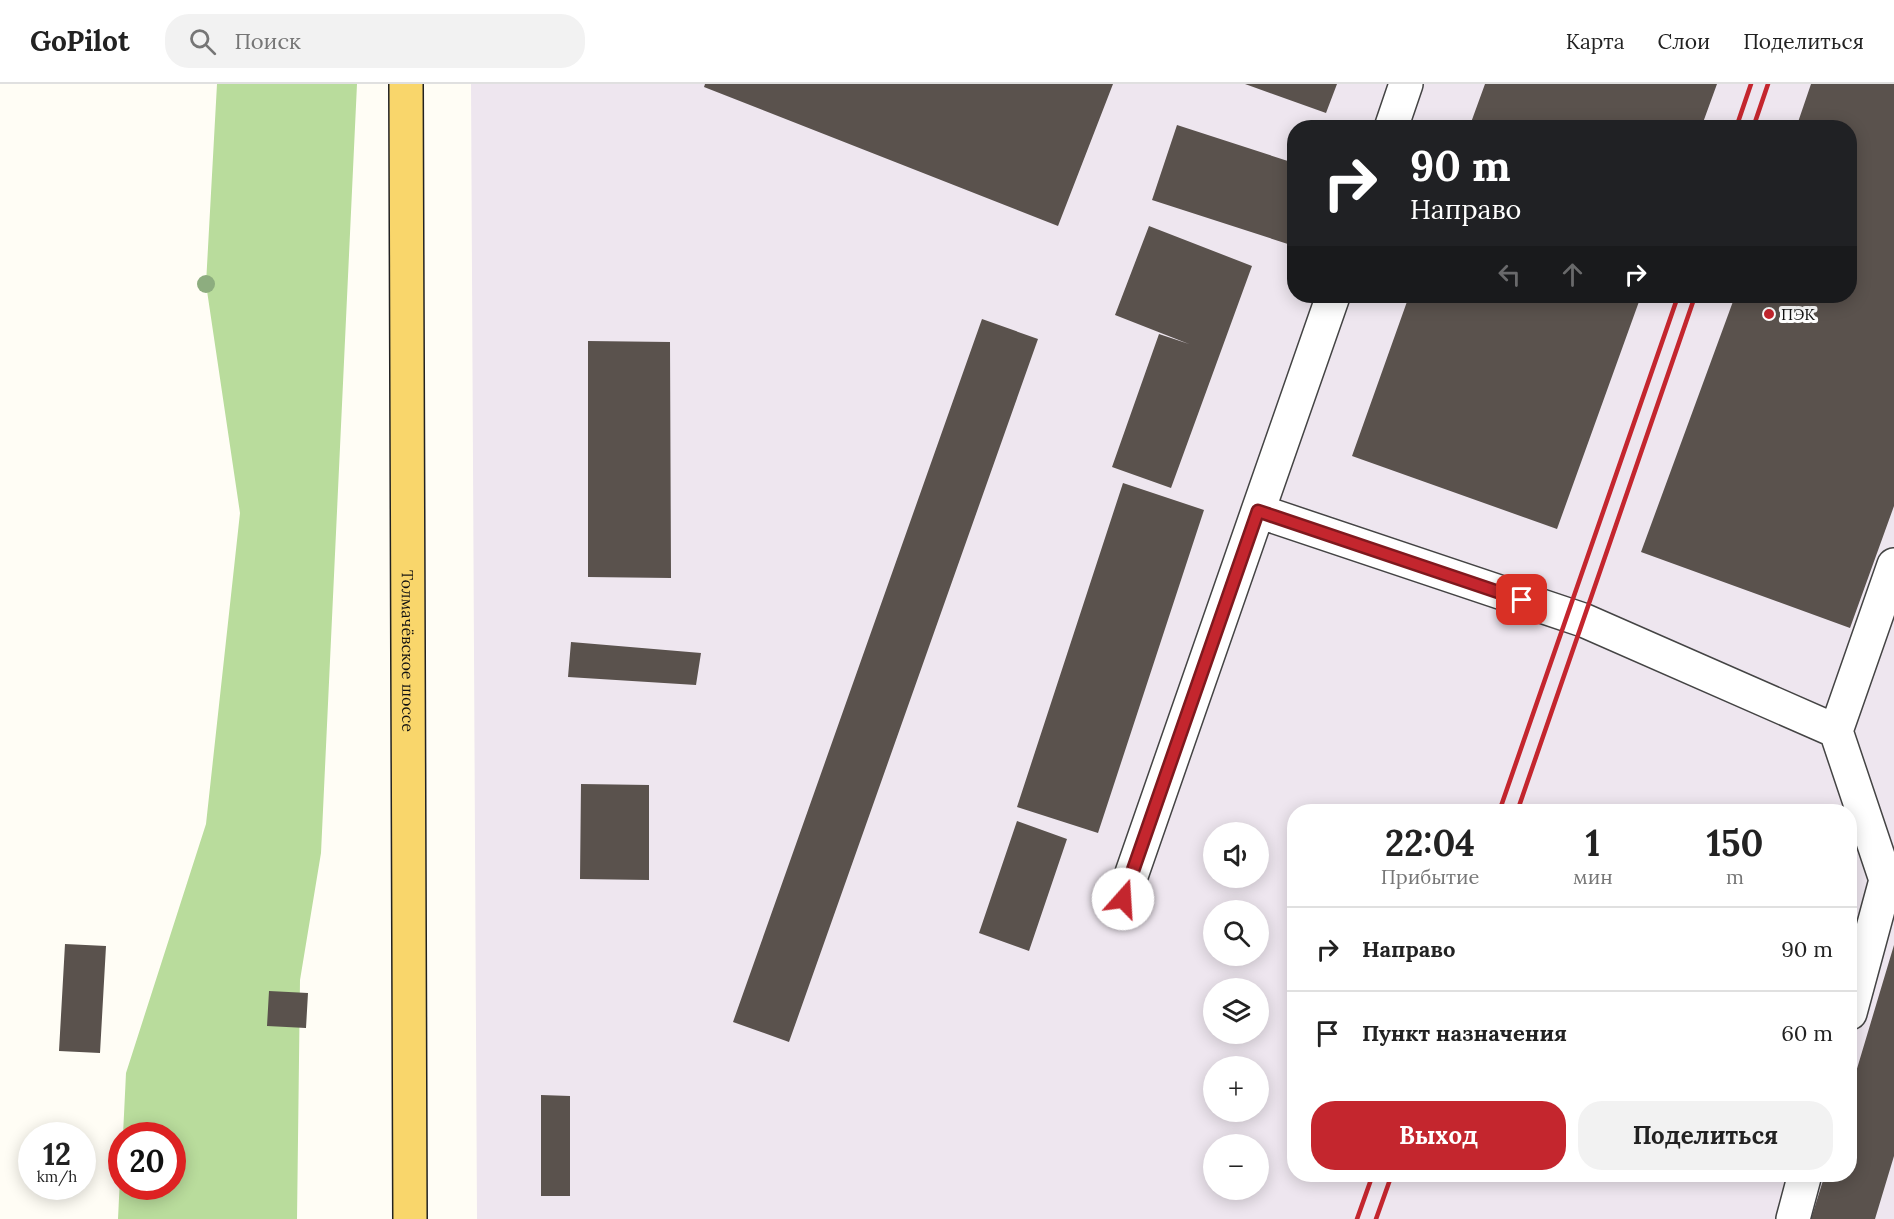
<!DOCTYPE html>
<html lang="ru">
<meta charset="utf-8">
<style>
:root{--surface:#fff;--page:#f2f2f2;--text:#222;--muted:#767676;--line:#e0e0e0;--accent:#c4262e}
body{margin:0;font-family:Lora,serif;background:var(--page);color:var(--text);height:100vh;display:flex;flex-direction:column;font-size:22px;white-space:nowrap}
*{box-sizing:border-box;margin:0}
p{font-size:20px;color:var(--muted)}
.icon{flex:none;width:33px;height:33px;fill:none;stroke:currentColor;stroke-width:2;stroke-linecap:round;stroke-linejoin:round}
.map{position:relative;flex:1;overflow:hidden}
.panel{position:absolute;left:1287px;top:720px;width:570px;height:378px;display:flex;flex-direction:column;background:var(--surface);border-radius:24px;box-shadow:0 3px 15px #0003}
.panel>*{flex:none}
.top-card{position:absolute;left:1287px;top:36px;width:570px;height:183px;border-radius:24px;box-shadow:0 3px 15px #0003;background:#202124;color:#fff;overflow:hidden}
.fabs{position:absolute;left:1203px;top:738px;display:grid;gap:12px}
.fabs a{display:grid;place-items:center;width:66px;height:66px;border-radius:50%;background:var(--surface);box-shadow:0 3px 15px #0003;font-size:30px}
.speed{position:absolute;left:18px;top:1038px;display:flex;gap:12px;font-size:30px;font-weight:700;text-align:center}
.speed>*{display:grid;place-content:center;width:78px;height:78px;border-radius:50%;background:var(--surface);box-shadow:0 3px 15px #0003;line-height:1}
.speed small{font-size:15px;font-weight:400}
.speed .limit{border:9px solid #d22;background:#fff;color:#111}
.pin{position:absolute;display:grid;place-items:center;width:51px;height:51px;color:#fff;margin:-26px;border-radius:12px;box-shadow:0 3px 9px #0006}
.me{position:absolute;width:66px;margin:-33px;rotate:19deg;stroke-linejoin:round;filter:drop-shadow(0 0 4px #0008)}
.turn{display:flex;align-items:center;gap:21px;height:126px;padding:0 24px;font-size:27px}
.turn .icon{width:78px;height:78px;stroke-width:2.5}
.turn b{display:block;font-size:42px;line-height:51px}
.lanes{display:flex;align-items:center;height:57px;padding:0 24px;background:#0003;justify-content:center;gap:30px;direction:ltr}
.lanes .off{opacity:.35}
.eta{display:flex;justify-content:space-evenly;align-items:center;height:102px;text-align:center}
.eta b{font-size:36px;font-weight:800;line-height:42px}
.button{display:flex;gap:12px;margin-top:auto;padding:12px 24px}
.button a{flex:1;height:69px;border-radius:24px;background:var(--accent);color:#fff;font-size:24px;font-weight:800;line-height:69px;text-align:center}
.button a+a{background:var(--page);color:var(--text)}
ul{padding:0;list-style:none}
li{display:flex;align-items:center;gap:18px;height:84px;padding:0 24px;border-top:2px solid var(--line)}
li div{flex:1}
li b{display:block;font-size:22px}
li em{font-style:normal}
header{display:flex;align-items:center;gap:36px;box-sizing:border-box;height:84px;padding:0 30px;background:var(--surface);border-bottom:2px solid var(--line)}
header strong{font-size:28px}
nav{display:flex;gap:33px;margin-inline-start:auto;font-size:21px}
.search{width:420px;height:54px;background:var(--page);display:flex;align-items:center;gap:15px;box-sizing:border-box;padding:0 21px;border-radius:24px;color:var(--muted);font-size:22px}
.map>svg:first-child{display:block}
.industrial{fill:#eee6ef;fill-rule:evenodd}
.forest{fill:#b9dc9c}
.building{fill:#5a524d}
.lines{fill:none;stroke-linecap:round;stroke-linejoin:round}
.minor-casing{stroke:#444;stroke-width:36}
.major-casing{stroke:#222;stroke-width:36}
.minor{stroke:#fff;stroke-width:33}
.major{stroke:#f9d66b;stroke-width:33}
.rail{stroke:#c4262e;stroke-width:4.5}
.tree{fill:#8dad7f}
.route-casing{stroke:#7f191e;stroke-width:15}
.route{stroke:#c4262e;stroke-width:10}
.poi-dot{fill:#c4262e;stroke:#fff;stroke-width:2}
.labels{text-anchor:middle;stroke-width:6;stroke-linejoin:round;paint-order:stroke}
.poi-label{font-size:16px;fill:#111;stroke:#fff;text-anchor:start}
.street-label{font-size:16px;fill:#111;stroke:#fff}
</style>
<header>
<strong>GoPilot</strong>
<div class="search"><svg class="icon" aria-label="search" viewBox="0 0 24 24"><circle cx="10" cy="10" r="6"/><path d="M15 15l6 6"/></svg>Поиск</div>
<nav><a>Карта</a><a>Слои</a><a>Поделиться</a></nav>
</header>
<div class="map">
<svg width="1894" height="1135" viewBox="0 0 1894 1135">
<rect width="100%" height="100%" fill="#fffdf5"/>
<!-- industrial -->
<path class="industrial" d="M 471,0 L 1894,0 L 1894,1135 L 477,1135 ZM 1294,44 L 1850,44 L 1850,212 L 1294,212 ZM 1294,728 L 1850,728 L 1850,1090 L 1294,1090 ZM 1214,748 L 1258,748 L 1258,794 L 1214,794 ZM 1214,826 L 1258,826 L 1258,872 L 1214,872 ZM 1214,904 L 1258,904 L 1258,950 L 1214,950 ZM 1214,982 L 1258,982 L 1258,1028 L 1214,1028 ZM 1214,1060 L 1258,1060 L 1258,1106 L 1214,1106 Z"/>
<!-- forest -->
<path class="forest" d="M 217,0 L 357,0 L 321,769 L 300,896 L 297,1135 L 118,1135 L 121,1072 L 122,1102 L 172,1102 L 172,1052 L 123,1051 L 126,989 L 206,740 L 240,429 L 206,200 Z"/>
<!-- building -->
<path class="building" d="M 705,0 L 1113,0 L 1058,142 L 704,3 Z
M 1245,0 L 1337,0 L 1326,29 Z
M 1485,0 L 1717,0 L 1701,44 L 1469,44 Z
M 1811,0 L 1894,0 L 1894,422 L 1850,544 L 1641,468 L 1735,212 L 1850,212 L 1850,44 L 1796,44 Z
M 1177,41 L 1294,79 L 1294,162 L 1152,116 Z
M 1149,142 L 1252,182 L 1171,404 L 1112,383 L 1159,250 L 1189,260 L 1115,231 Z
M 1409,212 L 1641,212 L 1557,445 L 1352,372 Z
M 982,235 L 1038,255 L 789,958 L 733,938 Z
M 588,257 L 670,258 L 671,494 L 588,493 Z
M 1123,399 L 1204,426 L 1098,749 L 1017,723 Z
M 571,558 L 701,569 L 696,601 L 568,593 Z
M 581,700 L 649,701 L 649,796 L 580,795 Z
M 1017,737 L 1067,755 L 1029,867 L 979,849 Z
M 65,860 L 106,862 L 100,969 L 59,967 Z
M 1894,861 L 1894,1072 L 1875,1135 L 1811,1135 L 1825,1090 L 1850,1090 L 1850,1008 Z
M 269,907 L 308,909 L 306,944 L 267,942 Z
M 541,1011 L 570,1012 L 570,1112 L 541,1112 Z"/>
<g class="lines">
<!-- minor casing -->
<g class="minor-casing">
<path id="minor" d="M 1391,44 L 1406,0
M 1258,427 L 1333,212
M 1123,815 L 1258,427 L 1583,536 L 1836,647
M 1850,929 L 1886,796 L 1836,647 L 1894,481
M 1793,1135 L 1805,1090"/>
</g>
<!-- major casing -->
<g class="major-casing">
<g id="major">
<path id="s1" d="M 406,0 L 410,1135"/>
</g>
</g>
<!-- minor -->
<use href="#minor" class="minor"/>
<!-- major -->
<use href="#major" class="major"/>
<!-- rail -->
<path class="rail" d="M 1736,44 L 1751,0
M 1753,44 L 1768,0
M 1499,728 L 1678,212
M 1517,728 L 1695,212
M 1357,1135 L 1373,1090
M 1376,1135 L 1392,1090"/>
</g>
<!-- trees -->
<circle class="tree" cx="206" cy="200" r="9"/>
<g class="lines">
<!-- route casing -->
<g class="route-casing">
<path id="route" d="M 1123,815 L 1258,427 L 1522,516"/>
</g>
<!-- route -->
<use href="#route" class="route"/>
</g>
<!-- markers -->
<circle class="poi-dot" cx="1769" cy="230" r="6"/>
<g class="labels">
<!-- poi labels -->
<g class="poi-label">
<text x="1781" y="236">ПЭК</text>
</g>
<!-- street labels -->
<g class="street-label">
<text dy="6" stroke="none"><textPath href="#s1" startOffset="567">Толмачёвское шоссе</textPath></text>
</g>
</g>
</svg>
<div class="fabs">
<a><svg class="icon" aria-label="sound" viewBox="0 0 24 24"><path d="M4 9h4l5-4v14l-5-4H4zM17 9q2 3 0 6"/></svg></a>
<a><svg class="icon" aria-label="search" viewBox="0 0 24 24"><circle cx="10" cy="10" r="6"/><path d="M15 15l6 6"/></svg></a>
<a><svg class="icon" aria-label="layers" viewBox="0 0 24 24"><path d="M12 4l9 5-9 5-9-5zM3 14l9 5 9-5"/></svg></a>
<a>+</a>
<a>−</a>
</div>
<div class="speed"><div>12<small>km/h</small></div><div class="limit">20</div></div>
<div class="pin" style="left:1522px;top:516px;background:#d93025"><svg class="icon" aria-label="arrive" viewBox="0 0 24 24"><path d="M6 21V4h12l-3 4 3 4H6"/></svg></div>
<svg class="me" style="left:1123px;top:815px" viewBox="-20 -20 40 40"><circle r="19" fill="#fff"/><path d="M0-13L10 11 0 6-10 11z" fill="#c4262e"/></svg>
<div class="top-card">
<div class="turn"><svg class="icon" aria-label="right" viewBox="0 0 24 24"><path d="M7 20v-9h11M14 6l5 5-5 5"/></svg><div><b>90 m</b>Направо</div></div>
<div class="lanes"><svg class="icon off" aria-label="left" viewBox="0 0 24 24"><path d="M17 20v-9H6M10 6l-5 5 5 5"/></svg><svg class="icon off" aria-label="ahead" viewBox="0 0 24 24"><path d="M12 20V5M6 11l6-6 6 6"/></svg><svg class="icon" aria-label="right" viewBox="0 0 24 24"><path d="M7 20v-9h11M14 6l5 5-5 5"/></svg></div>
</div>
<section class="panel">
<div class="eta">
<div><b>22:04</b><p>Прибытие</p></div>
<div><b>1</b><p>мин</p></div>
<div><b>150</b><p>m</p></div>
</div>
<ul>
<li><svg class="icon" aria-label="right" viewBox="0 0 24 24"><path d="M7 20v-9h11M14 6l5 5-5 5"/></svg><div><b>Направо</b></div><em>90 m</em></li>
<li><svg class="icon" aria-label="arrive" viewBox="0 0 24 24"><path d="M6 21V4h12l-3 4 3 4H6"/></svg><div><b>Пункт назначения</b></div><em>60 m</em></li>
</ul>
<div class="button"><a>Выход</a><a>Поделиться</a></div>
</section>
</div>
